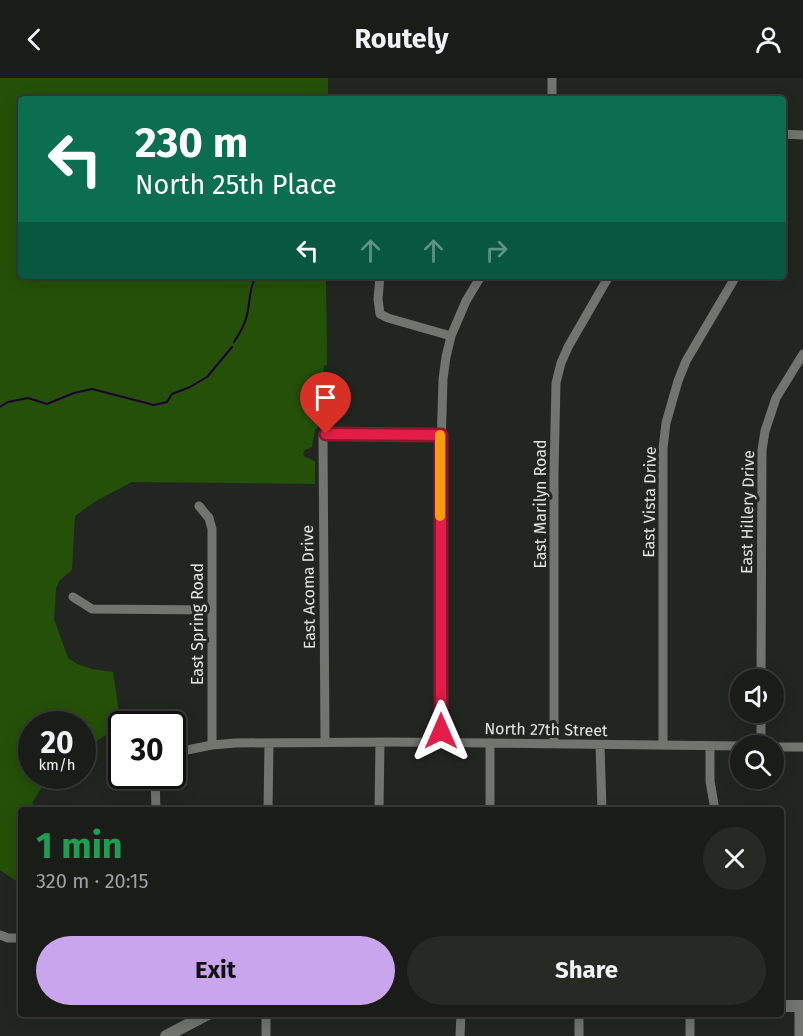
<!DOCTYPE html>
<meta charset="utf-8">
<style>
:root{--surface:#1a1c18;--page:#272925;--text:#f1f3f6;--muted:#9fa1a2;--line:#383a37;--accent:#c9a5ee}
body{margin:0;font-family:"Fira Sans",sans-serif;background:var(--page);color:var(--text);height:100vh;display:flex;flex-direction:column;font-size:22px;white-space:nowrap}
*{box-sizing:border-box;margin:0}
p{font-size:20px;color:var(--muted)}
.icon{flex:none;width:33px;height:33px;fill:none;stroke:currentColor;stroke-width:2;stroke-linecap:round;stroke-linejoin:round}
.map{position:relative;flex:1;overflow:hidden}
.details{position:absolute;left:18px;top:729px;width:766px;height:210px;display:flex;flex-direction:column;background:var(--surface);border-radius:6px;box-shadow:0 3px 15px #0003,0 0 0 2px var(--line)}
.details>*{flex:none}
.banner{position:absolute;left:18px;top:18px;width:768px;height:183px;border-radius:6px;box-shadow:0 3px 15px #0003,0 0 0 2px var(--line);background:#0b6e4f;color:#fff;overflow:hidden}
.buttons{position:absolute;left:730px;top:591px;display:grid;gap:12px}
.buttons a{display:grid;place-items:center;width:54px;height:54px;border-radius:50%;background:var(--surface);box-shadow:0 3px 15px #0003,0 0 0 2px var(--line);font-size:30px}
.speed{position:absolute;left:18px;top:633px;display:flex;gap:12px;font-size:30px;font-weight:700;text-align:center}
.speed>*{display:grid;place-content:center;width:78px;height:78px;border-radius:50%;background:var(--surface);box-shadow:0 3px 15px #0003,0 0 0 2px var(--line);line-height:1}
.speed small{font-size:15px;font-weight:400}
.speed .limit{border:3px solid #111;border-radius:9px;background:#fff;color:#111}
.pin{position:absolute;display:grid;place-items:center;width:51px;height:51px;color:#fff;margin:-62px -26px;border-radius:50% 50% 50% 0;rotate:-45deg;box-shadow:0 0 6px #0007}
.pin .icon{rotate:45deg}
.me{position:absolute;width:66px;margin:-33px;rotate:0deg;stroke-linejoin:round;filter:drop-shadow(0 0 4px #0008)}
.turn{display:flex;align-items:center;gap:21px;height:126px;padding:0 18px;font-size:27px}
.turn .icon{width:78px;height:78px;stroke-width:2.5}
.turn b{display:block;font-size:42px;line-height:51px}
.lanes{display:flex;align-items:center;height:57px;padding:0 18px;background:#0003;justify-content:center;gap:30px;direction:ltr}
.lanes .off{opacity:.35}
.round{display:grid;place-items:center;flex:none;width:63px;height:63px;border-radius:32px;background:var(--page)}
.summary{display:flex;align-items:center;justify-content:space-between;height:102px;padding:0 18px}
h1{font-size:36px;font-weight:700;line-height:45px;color:#1e9e55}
.cta{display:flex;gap:12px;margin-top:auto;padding:12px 18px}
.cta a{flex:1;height:69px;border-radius:36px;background:var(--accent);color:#111;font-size:24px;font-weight:700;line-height:69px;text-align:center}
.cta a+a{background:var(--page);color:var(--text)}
header{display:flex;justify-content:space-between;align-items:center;height:78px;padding:0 18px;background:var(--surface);font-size:27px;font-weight:700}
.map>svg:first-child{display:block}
.green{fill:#245107}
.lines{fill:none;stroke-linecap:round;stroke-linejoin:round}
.stream{stroke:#1e0134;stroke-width:2}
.minor{stroke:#70756e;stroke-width:9}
.tertiary{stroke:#70756e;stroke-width:12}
.route-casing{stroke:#92132f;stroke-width:15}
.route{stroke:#e11d48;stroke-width:10}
.slow{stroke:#f59e0b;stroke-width:10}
.labels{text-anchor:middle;stroke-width:6;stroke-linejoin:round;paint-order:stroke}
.street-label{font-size:16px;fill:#e3e6e2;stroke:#222620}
</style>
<header><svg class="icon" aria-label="back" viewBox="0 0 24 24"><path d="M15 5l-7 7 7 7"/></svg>Routely<svg class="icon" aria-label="person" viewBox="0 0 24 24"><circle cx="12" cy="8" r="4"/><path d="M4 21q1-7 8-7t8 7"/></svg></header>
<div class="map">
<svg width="803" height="958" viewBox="0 0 803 958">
<rect width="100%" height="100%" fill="#222620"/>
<!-- green -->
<path class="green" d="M 0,0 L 328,0 L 328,21 L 21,21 L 21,198 L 326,198 L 327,286 L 324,288 L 320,346 L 315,352 L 312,369 L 305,372 L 303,376 L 305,379 L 315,383 L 315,406 L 132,404 L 96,423 L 75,438 L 72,492 L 59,503 L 56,511 L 54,541 L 68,580 L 77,586 L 92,591 L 113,594 L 121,647 L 83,672 L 82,646 L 32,646 L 32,698 L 49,698 L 32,725 L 37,732 L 21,732 L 21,806 L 0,792 Z"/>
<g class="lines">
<!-- stream -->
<path class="stream" d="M 234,264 C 240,255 245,247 247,237 C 250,224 249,210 256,198
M 0,329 L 8,324 L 28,320 L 47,326 L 74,315 L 92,311 L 154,327 L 167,324 L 172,316 L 190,309 L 207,299 L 232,269"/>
<!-- minor -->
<path class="minor" d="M 552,21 L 552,0
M 783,56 L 803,57
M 380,198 L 378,221 L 380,236 L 388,240 L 451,258
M 199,428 L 209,440 L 212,451 L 212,667
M 73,519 L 92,531 L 212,532
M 761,602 L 762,372 L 765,353 L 776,320 L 803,276
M 325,664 L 323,359 L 325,356 L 441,357
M 441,665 L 440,404 L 443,301 L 446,279 L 451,258 L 466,223 L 481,198
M 554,666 L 554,394 L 556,305 L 561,285 L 568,269 L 609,198
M 600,667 L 602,732
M 663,667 L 663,370 L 666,345 L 678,303 L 686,283 L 736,198
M 710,668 L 710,703 L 715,732
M 761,668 L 761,634
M 774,669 L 803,669
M 172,675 L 212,667 L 235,665 L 393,664 L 741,668
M 155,698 L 156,732
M 268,732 L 269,665
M 379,732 L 380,664
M 490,732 L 490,665
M 0,857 L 8,860 L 21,860
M 266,936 L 266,958
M 460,958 L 461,936
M 579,958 L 579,936
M 690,958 L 690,936
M 799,958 L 799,928"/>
<!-- tertiary -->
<path class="tertiary" d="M 782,928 L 803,928
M 166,958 L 208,936"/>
</g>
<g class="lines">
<!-- route casing -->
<g class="route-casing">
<path id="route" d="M 326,356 L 441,357 L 441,653"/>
</g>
<!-- route -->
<use href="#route" class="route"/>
<!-- slow -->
<path class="slow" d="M 440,357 L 440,438"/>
</g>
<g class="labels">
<!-- street labels -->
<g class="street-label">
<text transform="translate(649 424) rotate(-89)" y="6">East Vista Drive</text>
<text transform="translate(540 426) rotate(-90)" y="6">East Marilyn Road</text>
<text transform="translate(747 434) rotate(-89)" y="6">East Hillery Drive</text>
<text transform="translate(308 509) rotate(-91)" y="6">East Acoma Drive</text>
<text transform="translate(197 546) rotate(-90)" y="6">East Spring Road</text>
<text transform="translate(546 651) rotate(1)" y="6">North 27th Street</text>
</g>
</g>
</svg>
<div class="buttons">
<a><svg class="icon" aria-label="sound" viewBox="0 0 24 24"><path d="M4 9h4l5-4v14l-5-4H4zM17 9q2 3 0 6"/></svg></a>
<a><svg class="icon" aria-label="search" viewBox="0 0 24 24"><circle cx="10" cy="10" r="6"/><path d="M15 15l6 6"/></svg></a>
</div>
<div class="speed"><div>20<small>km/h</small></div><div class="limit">30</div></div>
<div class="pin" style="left:326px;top:356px;background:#d93025"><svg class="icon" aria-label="arrive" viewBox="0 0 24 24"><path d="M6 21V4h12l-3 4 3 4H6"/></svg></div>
<svg class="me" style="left:441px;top:653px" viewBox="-20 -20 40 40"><path d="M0-17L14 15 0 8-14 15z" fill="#e11d48" stroke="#fff" stroke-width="4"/></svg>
<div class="banner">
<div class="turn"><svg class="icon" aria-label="left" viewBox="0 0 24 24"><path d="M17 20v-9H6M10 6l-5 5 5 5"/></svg><div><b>230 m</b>North 25th Place</div></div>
<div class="lanes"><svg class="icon" aria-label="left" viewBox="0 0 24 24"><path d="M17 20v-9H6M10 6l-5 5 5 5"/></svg><svg class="icon off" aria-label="ahead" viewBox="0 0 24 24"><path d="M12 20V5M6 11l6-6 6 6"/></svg><svg class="icon off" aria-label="ahead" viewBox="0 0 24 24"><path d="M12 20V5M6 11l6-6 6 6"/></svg><svg class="icon off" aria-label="right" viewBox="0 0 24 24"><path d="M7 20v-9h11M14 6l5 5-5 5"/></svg></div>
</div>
<section class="details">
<div class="summary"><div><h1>1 min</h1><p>320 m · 20:15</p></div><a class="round"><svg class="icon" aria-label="close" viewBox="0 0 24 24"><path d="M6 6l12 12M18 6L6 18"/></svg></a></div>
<div class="cta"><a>Exit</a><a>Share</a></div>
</section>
</div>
